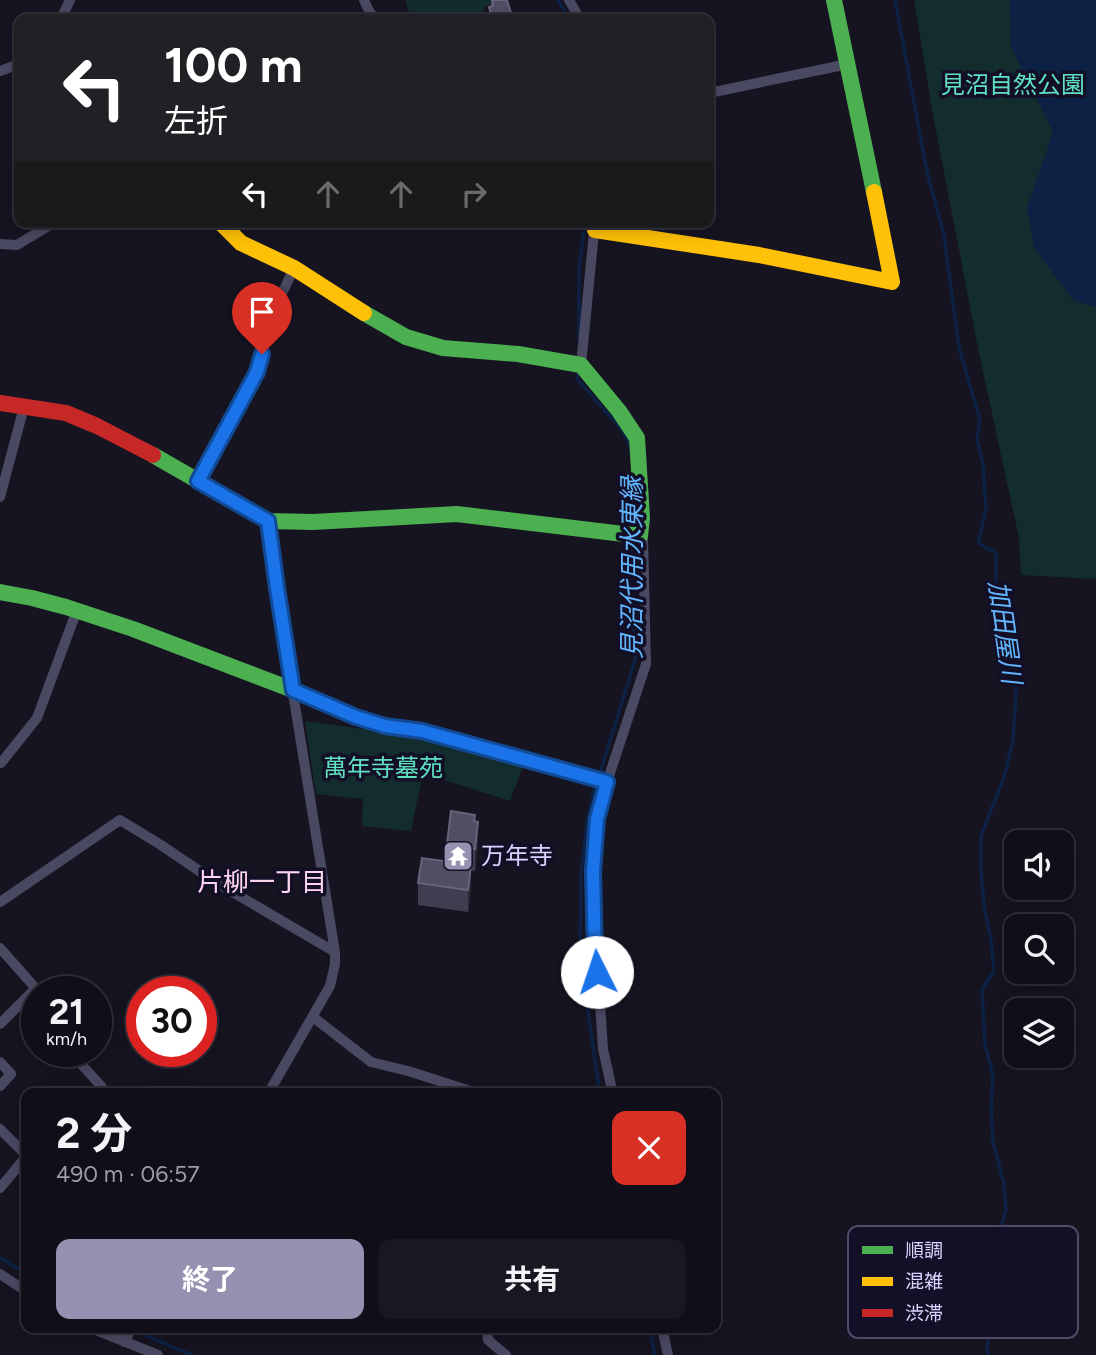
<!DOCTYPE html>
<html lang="ja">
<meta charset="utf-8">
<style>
:root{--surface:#100f19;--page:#191822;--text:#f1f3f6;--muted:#9c9ca2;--line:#302f38;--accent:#9591b1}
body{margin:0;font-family:Figtree,"Noto Sans JP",sans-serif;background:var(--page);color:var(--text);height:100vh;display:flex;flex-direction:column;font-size:26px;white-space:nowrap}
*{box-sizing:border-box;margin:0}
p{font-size:23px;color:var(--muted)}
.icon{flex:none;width:38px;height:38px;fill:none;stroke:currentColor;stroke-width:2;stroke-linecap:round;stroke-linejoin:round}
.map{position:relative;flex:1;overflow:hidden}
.sheet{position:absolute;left:21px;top:1088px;width:700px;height:245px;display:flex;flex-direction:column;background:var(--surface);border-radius:14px;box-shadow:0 4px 18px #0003,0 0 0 2px var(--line)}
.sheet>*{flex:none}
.banner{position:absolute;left:14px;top:14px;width:700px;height:214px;border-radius:14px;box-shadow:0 4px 18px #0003,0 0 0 2px var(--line);background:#202124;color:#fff;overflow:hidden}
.tools{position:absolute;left:1004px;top:830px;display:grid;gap:14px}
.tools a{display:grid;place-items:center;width:70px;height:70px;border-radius:14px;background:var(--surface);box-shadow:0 4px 18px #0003,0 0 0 2px var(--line);font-size:35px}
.speed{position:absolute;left:21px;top:976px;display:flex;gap:14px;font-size:35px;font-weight:700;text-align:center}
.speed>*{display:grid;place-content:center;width:91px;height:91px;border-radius:50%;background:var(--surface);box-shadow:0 4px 18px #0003,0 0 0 2px var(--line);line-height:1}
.speed small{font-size:18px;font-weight:400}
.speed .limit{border:10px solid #d22;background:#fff;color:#111}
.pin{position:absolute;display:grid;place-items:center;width:60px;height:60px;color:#fff;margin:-72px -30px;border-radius:50% 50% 50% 0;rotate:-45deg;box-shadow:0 0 7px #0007}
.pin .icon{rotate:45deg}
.me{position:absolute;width:77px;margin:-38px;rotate:356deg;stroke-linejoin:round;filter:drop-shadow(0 0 5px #0008)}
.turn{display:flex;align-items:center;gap:24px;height:147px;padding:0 35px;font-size:32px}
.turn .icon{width:91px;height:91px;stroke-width:2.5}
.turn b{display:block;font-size:49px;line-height:60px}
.lanes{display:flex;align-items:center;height:66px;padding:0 35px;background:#0003;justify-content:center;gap:35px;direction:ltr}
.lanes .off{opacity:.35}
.round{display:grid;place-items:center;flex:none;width:74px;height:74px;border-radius:14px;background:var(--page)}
.overview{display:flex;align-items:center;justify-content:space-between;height:119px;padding:0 35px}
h1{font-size:42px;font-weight:700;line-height:52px}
.button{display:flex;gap:14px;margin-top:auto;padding:14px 35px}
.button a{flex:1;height:80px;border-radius:14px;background:var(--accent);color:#fff;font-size:28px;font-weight:700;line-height:80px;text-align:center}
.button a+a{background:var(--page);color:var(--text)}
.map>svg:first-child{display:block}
.green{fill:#132c2d}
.water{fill:#0d2144}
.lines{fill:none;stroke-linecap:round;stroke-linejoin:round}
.stream{stroke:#0d2144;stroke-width:3.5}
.street{stroke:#4a4962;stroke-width:10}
.fast{stroke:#4caf50;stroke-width:16}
.slow{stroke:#ffc107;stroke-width:16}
.jam{stroke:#c62828;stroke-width:16}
.wall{fill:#403d50}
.shaded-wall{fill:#282635}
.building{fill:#504e63;stroke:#66637b;stroke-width:2}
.route-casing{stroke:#114b97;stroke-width:18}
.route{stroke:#1a73e8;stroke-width:12}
.labels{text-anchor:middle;stroke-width:7;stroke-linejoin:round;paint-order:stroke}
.park-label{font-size:24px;fill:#5fe0c0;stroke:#130f26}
.poi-label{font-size:24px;fill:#d9d4ff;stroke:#130f26;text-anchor:start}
.water-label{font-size:26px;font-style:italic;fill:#62b6ff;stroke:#130f26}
.neighbourhood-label{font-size:26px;fill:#ffd6f0;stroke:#130f26}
.key{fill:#130f26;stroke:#4e4a67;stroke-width:2}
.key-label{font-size:19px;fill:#d9d4ff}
</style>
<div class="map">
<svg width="1096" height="1355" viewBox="0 0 1096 1355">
<rect width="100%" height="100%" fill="#161421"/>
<!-- green -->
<path class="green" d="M 405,0 L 494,0 L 495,3 L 484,7 L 486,19 L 411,19 Z
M 914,0 L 1096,0 L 1096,579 L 1021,575 L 1019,538 L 979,353 L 933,115 Z
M 305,721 L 429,738 L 523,766 L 510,801 L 423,773 L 411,831 L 362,826 L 363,799 L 316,794 Z"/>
<!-- water -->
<path class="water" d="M 1011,0 L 1096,0 L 1096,307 L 1073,300 L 1034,247 L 1027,209 L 1053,132 L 1011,47 L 1010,3 Z"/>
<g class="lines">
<!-- stream -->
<path class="stream" d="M 558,0 L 568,19
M 895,0 L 927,172 L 944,235 L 959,348 L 980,420 L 977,438 L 983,465 L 986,509 L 978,543 L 996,553 L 996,582 L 1012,647 L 1015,670 L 1016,692 L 1013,741 L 1004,777 L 981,836 L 981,870 L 984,906 L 991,940 L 994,971 L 982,990 L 985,1044 L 993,1076 L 991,1107 L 993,1142 L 1004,1184 L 1006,1210 L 987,1276 L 986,1322 L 988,1342 L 987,1355
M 579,339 L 579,271 L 585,222
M 578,371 L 577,379 L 623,431 L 631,449
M 631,529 L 632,478
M 599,776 L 636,657 L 630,579 L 631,541
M 596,783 L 587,820 L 581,875 L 580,957 L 600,1094
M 0,1258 L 26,1273
M 649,1328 L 655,1355
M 133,1330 L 192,1355"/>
<!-- street -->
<path class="street" d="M 364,0 L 369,11 L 375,19
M 569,0 L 580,19
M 61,19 L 70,0
M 0,71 L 19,64
M 709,93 L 848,64
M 0,244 L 17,245 L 55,222
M 581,365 L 595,222
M 198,481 L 257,372 L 271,317 L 294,268
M 0,497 L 24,407
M 1,763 L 37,718 L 77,610
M 0,902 L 120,820 L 161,845 L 217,883 L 335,952
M 0,948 L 39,992
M 313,1017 L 371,1062 L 408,1071 L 480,1094
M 0,1024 L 36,988
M 70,1052 L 102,1087 L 95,1094
M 0,1062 L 11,1074 L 0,1086
M 268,1094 L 330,986 L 335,964 L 335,952 L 285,644 L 268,521
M 613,1094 L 603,1049 L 599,987 L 595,958 L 593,871 L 597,819 L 607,782 L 646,664 L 643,537
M 0,1129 L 26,1155
M 0,1188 L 26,1157
M 0,1274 L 26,1291
M 91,1328 L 158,1355
M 487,1328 L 488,1340 L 506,1355
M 662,1328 L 668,1355
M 124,1342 L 132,1328"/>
<!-- fast -->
<path class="fast" d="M 834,0 L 874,192
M 153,455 L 268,521 L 313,522 L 457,514 L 640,536 L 642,518 L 637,438 L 619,411 L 581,365 L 518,354 L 443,348 L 406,337 L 364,313
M 0,592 L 32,598 L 66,607 L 133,629 L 293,690 L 356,717 L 385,726 L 422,731 L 607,782"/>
<!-- slow -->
<path class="slow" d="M 220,222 L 241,243 L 294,268 L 364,313
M 595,230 L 759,255 L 892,282 L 874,192"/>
<!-- jam -->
<path class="jam" d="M 0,403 L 66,413 L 97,426 L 153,455"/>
</g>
<!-- wall -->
<path class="wall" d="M 491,0 L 513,19 L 489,19 L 489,7 L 491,6 Z
M 475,822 L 478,844 L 475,871 L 471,870 L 471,887 L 468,912 L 418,905 L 418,883 L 447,861 L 447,844 Z"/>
<!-- shaded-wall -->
<path class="shaded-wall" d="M 478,822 L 478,844 L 475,871 L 475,849 Z
M 471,865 L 471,887 L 468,912 L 468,890 Z"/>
<!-- building -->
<path class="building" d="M 492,0 L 507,0 L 513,19 L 492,19 L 489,7 L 493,6 Z
M 451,811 L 475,815 L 474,821 L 478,822 L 475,849 L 457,846 L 455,863 L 471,865 L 468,890 L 418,883 L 422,858 L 451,862 L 453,845 L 447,844 Z"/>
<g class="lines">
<!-- route casing -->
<g class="route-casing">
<path id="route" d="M 262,354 L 257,372 L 198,481 L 268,521 L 277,588 L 293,690 L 356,717 L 385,726 L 422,731 L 607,782 L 597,819 L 593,871 L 595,958 L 597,972"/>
</g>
<!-- route -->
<use href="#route" class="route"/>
</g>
<!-- icons -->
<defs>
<g id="temple-square" transform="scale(1.575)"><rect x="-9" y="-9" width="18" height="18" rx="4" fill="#9591b1" stroke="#130f26"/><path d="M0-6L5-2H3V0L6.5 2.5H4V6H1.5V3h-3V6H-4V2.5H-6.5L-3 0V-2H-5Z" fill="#fff"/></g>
</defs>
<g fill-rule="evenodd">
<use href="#temple-square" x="458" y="856"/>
</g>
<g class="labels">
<!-- park labels -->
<g class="park-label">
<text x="1013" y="93">見沼自然公園</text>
<text x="383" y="776">萬年寺墓苑</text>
</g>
<!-- poi labels -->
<g class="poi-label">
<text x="481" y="864">万年寺</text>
</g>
<!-- water labels -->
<g class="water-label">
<text transform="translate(632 568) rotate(-90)" y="9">見沼代用水東縁</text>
<text transform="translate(1005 632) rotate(82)" y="9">加田屋川</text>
</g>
<!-- neighbourhood labels -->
<g class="neighbourhood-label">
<text x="262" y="891">片柳一丁目</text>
</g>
</g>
<!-- legend -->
<rect x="848" y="1226" width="230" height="112" rx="10" class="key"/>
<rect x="862" y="1246" width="31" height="8" fill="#4caf50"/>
<rect x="862" y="1277" width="31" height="9" fill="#ffc107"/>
<rect x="862" y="1309" width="31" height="8" fill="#c62828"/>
<g class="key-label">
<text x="905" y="1257">順調</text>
<text x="905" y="1288">混雑</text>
<text x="905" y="1320">渋滞</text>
</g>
</svg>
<div class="tools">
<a><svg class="icon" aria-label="sound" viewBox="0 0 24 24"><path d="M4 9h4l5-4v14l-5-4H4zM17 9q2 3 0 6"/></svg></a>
<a><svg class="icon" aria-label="search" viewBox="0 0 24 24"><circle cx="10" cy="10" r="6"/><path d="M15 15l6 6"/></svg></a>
<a><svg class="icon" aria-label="layers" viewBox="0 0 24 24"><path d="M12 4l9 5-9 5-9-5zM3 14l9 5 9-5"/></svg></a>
</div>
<div class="speed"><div>21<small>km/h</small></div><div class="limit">30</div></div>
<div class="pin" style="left:262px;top:354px;background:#d93025"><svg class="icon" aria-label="arrive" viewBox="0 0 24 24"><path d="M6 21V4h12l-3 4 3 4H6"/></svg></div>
<svg class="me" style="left:597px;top:972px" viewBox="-20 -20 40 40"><circle r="19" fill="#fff"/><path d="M0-13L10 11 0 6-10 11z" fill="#1a73e8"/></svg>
<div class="banner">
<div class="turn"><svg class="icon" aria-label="left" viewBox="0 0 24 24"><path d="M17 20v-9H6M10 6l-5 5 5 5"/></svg><div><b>100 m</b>左折</div></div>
<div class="lanes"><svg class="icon" aria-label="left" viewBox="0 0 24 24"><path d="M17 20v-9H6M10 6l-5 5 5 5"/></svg><svg class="icon off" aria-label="ahead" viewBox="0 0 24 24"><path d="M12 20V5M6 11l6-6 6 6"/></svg><svg class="icon off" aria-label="ahead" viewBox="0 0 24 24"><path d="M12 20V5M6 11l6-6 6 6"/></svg><svg class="icon off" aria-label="right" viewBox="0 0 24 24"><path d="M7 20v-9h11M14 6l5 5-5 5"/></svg></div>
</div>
<section class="sheet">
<div class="overview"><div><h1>2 分</h1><p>490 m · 06:57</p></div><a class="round" style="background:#d93025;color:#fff"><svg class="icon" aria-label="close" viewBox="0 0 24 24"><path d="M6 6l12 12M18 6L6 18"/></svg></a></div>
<div class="button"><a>終了</a><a>共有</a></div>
</section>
</div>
